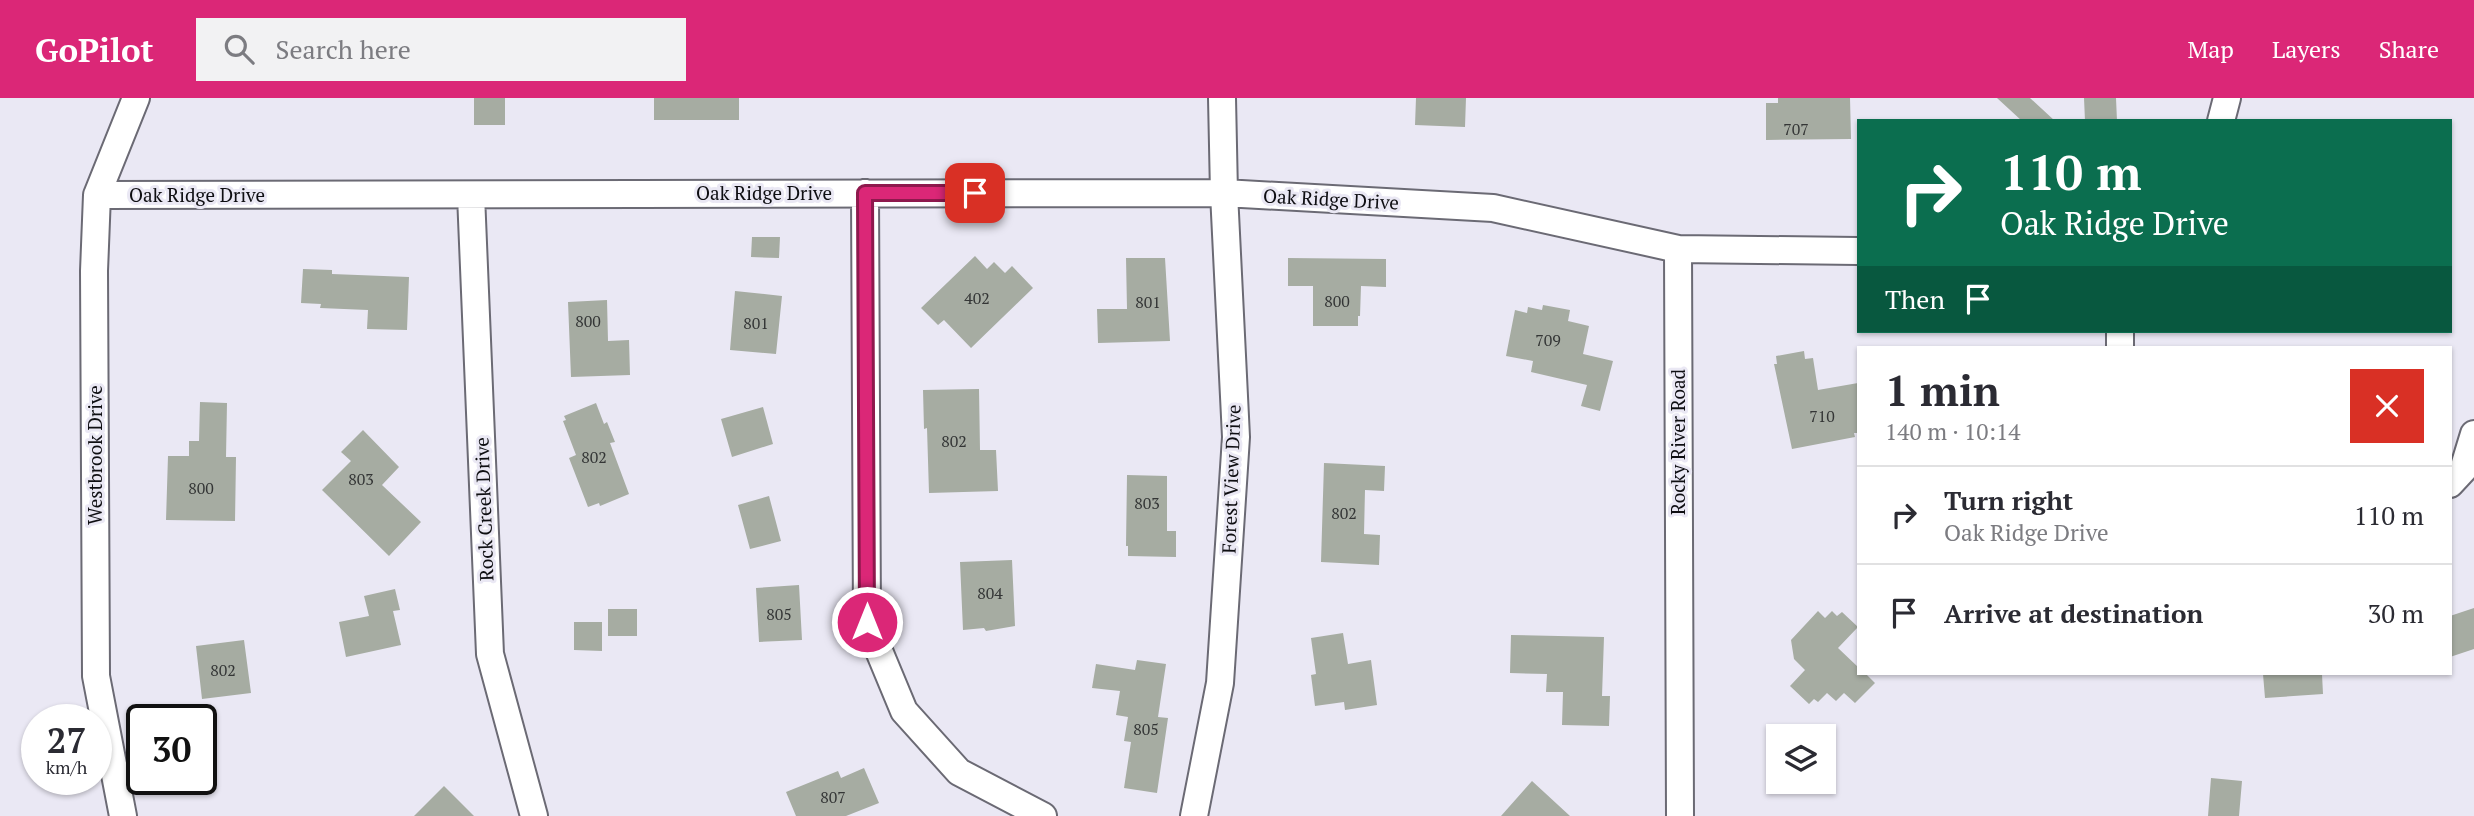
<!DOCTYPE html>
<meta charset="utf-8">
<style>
:root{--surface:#fff;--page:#f2f2f3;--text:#2b2b33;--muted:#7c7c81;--line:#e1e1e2;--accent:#db2777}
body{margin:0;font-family:"PT Serif",serif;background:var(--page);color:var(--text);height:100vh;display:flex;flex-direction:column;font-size:26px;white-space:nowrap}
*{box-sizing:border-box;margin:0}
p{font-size:23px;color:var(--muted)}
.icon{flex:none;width:38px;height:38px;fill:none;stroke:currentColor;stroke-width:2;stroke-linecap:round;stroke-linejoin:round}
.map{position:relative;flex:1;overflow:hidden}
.drawer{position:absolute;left:1857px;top:248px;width:595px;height:329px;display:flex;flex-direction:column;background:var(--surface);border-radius:0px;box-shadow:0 2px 5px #0004}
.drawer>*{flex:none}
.guide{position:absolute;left:1857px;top:21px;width:595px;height:214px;border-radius:0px;box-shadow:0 2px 5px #0004;background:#0b6e4f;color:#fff;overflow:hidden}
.buttons{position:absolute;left:1766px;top:626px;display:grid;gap:14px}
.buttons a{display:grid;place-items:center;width:70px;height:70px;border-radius:0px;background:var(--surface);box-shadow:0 2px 5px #0004;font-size:35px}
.speed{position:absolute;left:21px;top:606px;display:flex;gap:14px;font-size:35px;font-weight:700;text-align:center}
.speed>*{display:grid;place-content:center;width:91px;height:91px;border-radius:50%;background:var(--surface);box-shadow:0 2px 5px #0004;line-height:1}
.speed small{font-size:18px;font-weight:400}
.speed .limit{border:4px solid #111;border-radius:10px;background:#fff;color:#111}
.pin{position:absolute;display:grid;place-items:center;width:60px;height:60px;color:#fff;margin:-30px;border-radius:14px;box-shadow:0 4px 10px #0006}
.me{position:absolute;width:77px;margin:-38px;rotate:0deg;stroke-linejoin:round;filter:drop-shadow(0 0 5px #0008)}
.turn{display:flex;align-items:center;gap:24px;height:147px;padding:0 28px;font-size:32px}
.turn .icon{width:91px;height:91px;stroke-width:2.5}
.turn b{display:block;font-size:49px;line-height:60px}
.then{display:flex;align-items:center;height:66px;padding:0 28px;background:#0003;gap:14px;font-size:26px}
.round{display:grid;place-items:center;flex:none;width:74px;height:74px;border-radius:0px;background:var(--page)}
.overview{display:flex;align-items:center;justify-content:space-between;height:119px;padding:0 28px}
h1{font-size:42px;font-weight:700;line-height:52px}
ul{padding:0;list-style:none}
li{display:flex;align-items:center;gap:21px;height:98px;padding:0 28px;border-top:2px solid var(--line)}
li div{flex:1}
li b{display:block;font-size:26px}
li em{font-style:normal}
header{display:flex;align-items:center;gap:42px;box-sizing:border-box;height:98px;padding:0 35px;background:var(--accent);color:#fff}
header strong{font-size:33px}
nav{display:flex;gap:38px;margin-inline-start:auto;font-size:24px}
.search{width:490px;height:63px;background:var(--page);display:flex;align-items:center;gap:18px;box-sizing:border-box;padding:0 24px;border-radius:0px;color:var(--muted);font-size:26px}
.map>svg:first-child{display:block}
.building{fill:#a6aca2}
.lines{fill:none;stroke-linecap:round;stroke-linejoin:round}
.minor-casing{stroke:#6b6a74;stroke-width:30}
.minor{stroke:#fff;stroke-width:26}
.route-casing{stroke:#8e194d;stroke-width:18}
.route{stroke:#db2777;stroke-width:12}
.labels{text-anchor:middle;stroke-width:6;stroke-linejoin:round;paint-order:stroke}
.number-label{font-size:16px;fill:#343636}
.street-label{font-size:19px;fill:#0e0e12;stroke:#eae8f4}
</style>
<header>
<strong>GoPilot</strong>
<div class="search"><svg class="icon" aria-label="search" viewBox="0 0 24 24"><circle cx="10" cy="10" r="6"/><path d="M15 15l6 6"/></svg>Search here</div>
<nav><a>Map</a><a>Layers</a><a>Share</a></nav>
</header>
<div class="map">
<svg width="2474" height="718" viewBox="0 0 2474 718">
<rect width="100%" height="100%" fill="#eae8f4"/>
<!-- building -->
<path class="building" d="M 474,0 L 505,0 L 505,27 L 474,27 Z
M 654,0 L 739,0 L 739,22 L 654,22 Z
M 1416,0 L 1466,0 L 1465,29 L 1415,27 Z
M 1778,0 L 1850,0 L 1851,41 L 1766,42 L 1766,5 L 1778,5 Z
M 1997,0 L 2030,0 L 2055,23 L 2022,23 Z
M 2084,0 L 2116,0 L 2117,23 L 2085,23 Z
M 752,139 L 780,139 L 779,160 L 751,159 Z
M 975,158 L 987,171 L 994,164 L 1005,175 L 1012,168 L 1033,190 L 971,250 L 944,222 L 938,227 L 921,210 Z
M 1126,160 L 1165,160 L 1170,243 L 1098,245 L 1097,211 L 1127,211 Z
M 1288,160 L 1386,161 L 1386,189 L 1361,188 L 1360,218 L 1358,218 L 1358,228 L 1313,228 L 1313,188 L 1288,188 Z
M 303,171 L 332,172 L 332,176 L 409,179 L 407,232 L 367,231 L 368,212 L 320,210 L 321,206 L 301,205 Z
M 735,193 L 782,198 L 776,256 L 730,252 Z
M 607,202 L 608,243 L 629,242 L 630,277 L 571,279 L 568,204 Z
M 1543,207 L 1570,212 L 1568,223 L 1589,228 L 1583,256 L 1613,263 L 1600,313 L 1581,308 L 1587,287 L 1531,274 L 1533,263 L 1506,258 L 1515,212 L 1527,215 L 1528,209 L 1542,212 Z
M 1804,253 L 1805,261 L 1813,260 L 1818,292 L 1858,285 L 1858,335 L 1854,335 L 1855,339 L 1792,351 L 1774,266 L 1777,266 L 1776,258 Z
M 979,291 L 980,352 L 996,352 L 998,393 L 929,395 L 927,330 L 924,331 L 923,292 Z
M 200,304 L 227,305 L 226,359 L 236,359 L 235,423 L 166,422 L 168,358 L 189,358 L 189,343 L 199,343 Z
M 596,305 L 604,326 L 607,324 L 615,344 L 610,345 L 629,396 L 600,408 L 599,405 L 588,409 L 569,360 L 576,357 L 563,323 L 566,322 L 564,318 Z
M 763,309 L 773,346 L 732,359 L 721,321 Z
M 363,332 L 399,369 L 382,387 L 421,424 L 389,458 L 322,392 L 351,363 L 341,354 Z
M 1324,365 L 1385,368 L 1384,393 L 1365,392 L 1364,436 L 1380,437 L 1379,467 L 1321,464 Z
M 1127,377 L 1167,378 L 1167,433 L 1176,433 L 1176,459 L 1128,458 L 1128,448 L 1126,448 Z
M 769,398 L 781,443 L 750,451 L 738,407 Z
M 1012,462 L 1015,528 L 986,533 L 984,530 L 963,532 L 960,464 Z
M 799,487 L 802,542 L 759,544 L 756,490 Z
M 395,491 L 400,512 L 393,513 L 401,547 L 346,559 L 339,524 L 369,518 L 364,498 Z
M 2474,510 L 2474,551 L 2450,559 L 2450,518 Z
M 608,511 L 637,511 L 637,538 L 608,538 Z
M 1818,513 L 1825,520 L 1832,513 L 1837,518 L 1842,514 L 1858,529 L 1838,550 L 1858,569 L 1858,576 L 1866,576 L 1875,585 L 1855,605 L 1844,595 L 1836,603 L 1827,595 L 1818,604 L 1814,601 L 1809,606 L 1790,588 L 1805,572 L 1794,561 L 1791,542 Z
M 574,524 L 602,524 L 602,553 L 574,552 Z
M 1343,535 L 1348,566 L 1371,562 L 1377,607 L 1345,612 L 1344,604 L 1315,608 L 1311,577 L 1316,576 L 1311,540 Z
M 1511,537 L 1604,539 L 1602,598 L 1610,598 L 1609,628 L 1562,627 L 1563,594 L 1546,594 L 1547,576 L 1510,575 Z
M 244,542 L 251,595 L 202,601 L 196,548 Z
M 1137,562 L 1166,566 L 1158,619 L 1168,620 L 1157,695 L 1124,690 L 1131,644 L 1124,643 L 1128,619 L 1116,617 L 1120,593 L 1092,590 L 1096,566 L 1135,572 Z
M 2263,576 L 2322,576 L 2323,596 L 2265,600 Z
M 864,670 L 879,705 L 846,718 L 796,718 L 786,694 L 838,673 L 841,680 Z
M 2211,680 L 2242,683 L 2239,718 L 2208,718 Z
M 1532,683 L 1570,718 L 1501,718 Z
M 444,688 L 474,718 L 414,718 Z"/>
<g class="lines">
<!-- minor casing -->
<g class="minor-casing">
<path id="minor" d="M 2221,23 L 2227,0
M 865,95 L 867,524 L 904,613 L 959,674 L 1043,718
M 97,97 L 1224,95 L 1493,110 L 1678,151 L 1858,153
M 471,97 L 490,556 L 534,718
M 1678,151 L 1680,718
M 2120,233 L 2120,250
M 2450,386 L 2463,372 L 2474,336
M 123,718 L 96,578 L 94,173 L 97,97 L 136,0
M 1194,718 L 1220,585 L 1236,339 L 1224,95 L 1222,0"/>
</g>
<!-- minor -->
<use href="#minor" class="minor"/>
</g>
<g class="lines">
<!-- route casing -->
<g class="route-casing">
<path id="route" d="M 867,524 L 865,95 L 975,95"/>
</g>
<!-- route -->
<use href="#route" class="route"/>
</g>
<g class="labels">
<!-- number labels -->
<g class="number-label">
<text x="1796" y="37">707</text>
<text x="977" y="206">402</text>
<text x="1337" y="209">800</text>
<text x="1148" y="210">801</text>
<text x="588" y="229">800</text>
<text x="756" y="231">801</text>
<text x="1548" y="248">709</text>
<text x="1822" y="324">710</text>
<text x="954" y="349">802</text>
<text x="594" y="365">802</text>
<text x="361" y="387">803</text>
<text x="201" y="396">800</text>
<text x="1147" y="411">803</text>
<text x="1344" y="421">802</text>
<text x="990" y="501">804</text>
<text x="779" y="522">805</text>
<text x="223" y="578">802</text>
<text x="1146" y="637">805</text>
<text x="833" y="705">807</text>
</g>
<!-- street labels -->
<g class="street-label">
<text x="764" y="102">Oak Ridge Drive</text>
<text x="197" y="104">Oak Ridge Drive</text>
<text transform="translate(1331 101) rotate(3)" y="7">Oak Ridge Drive</text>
<text transform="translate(1678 344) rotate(-90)" y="7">Rocky River Road</text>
<text transform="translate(95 357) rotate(-90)" y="7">Westbrook Drive</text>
<text transform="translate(1231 381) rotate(-88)" y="7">Forest View Drive</text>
<text transform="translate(484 411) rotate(-92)" y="7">Rock Creek Drive</text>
</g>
</g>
</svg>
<div class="buttons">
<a><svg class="icon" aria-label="layers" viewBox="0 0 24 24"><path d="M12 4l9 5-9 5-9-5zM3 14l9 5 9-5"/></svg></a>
</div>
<div class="speed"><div>27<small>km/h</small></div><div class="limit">30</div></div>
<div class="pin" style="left:975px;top:95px;background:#d93025"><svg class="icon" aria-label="arrive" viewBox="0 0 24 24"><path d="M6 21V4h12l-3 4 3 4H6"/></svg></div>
<svg class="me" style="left:867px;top:524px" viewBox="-20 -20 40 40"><circle r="17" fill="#db2777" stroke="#fff" stroke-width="3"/><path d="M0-11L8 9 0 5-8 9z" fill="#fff"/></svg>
<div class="guide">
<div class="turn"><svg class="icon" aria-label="right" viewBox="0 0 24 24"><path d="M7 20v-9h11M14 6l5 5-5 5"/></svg><div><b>110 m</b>Oak Ridge Drive</div></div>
<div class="then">Then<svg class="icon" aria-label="arrive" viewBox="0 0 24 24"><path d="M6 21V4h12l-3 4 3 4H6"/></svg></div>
</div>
<section class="drawer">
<div class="overview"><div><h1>1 min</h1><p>140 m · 10:14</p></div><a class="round" style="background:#d93025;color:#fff"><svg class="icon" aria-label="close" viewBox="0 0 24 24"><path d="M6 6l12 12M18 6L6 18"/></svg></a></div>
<ul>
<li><svg class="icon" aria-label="right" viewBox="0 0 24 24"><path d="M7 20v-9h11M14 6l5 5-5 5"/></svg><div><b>Turn right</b><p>Oak Ridge Drive</p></div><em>110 m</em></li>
<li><svg class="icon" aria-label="arrive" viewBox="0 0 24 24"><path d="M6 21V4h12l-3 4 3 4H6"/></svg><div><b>Arrive at destination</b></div><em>30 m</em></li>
</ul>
</section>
</div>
